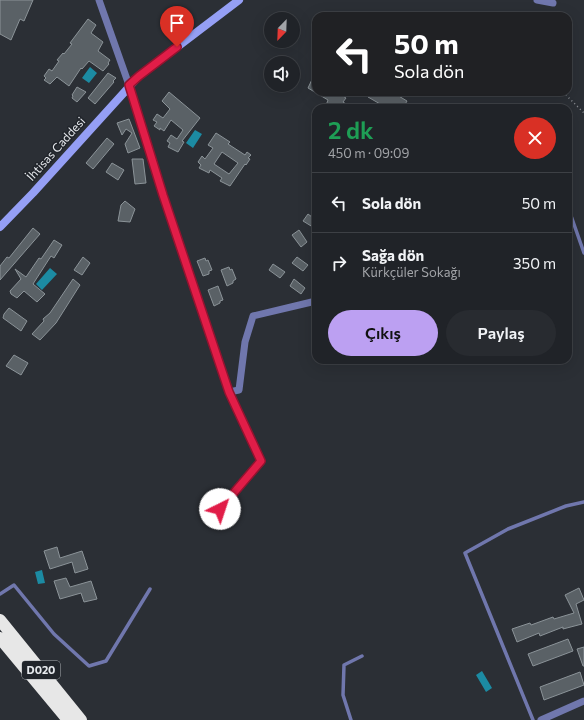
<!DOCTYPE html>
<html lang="tr">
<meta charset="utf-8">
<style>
:root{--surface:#202328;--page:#282b30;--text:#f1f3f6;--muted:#a2a4a8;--line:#3d4045;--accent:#bca0f2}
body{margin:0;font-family:Commissioner,sans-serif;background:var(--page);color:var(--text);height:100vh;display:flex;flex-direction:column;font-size:15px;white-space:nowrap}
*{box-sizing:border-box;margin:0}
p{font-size:13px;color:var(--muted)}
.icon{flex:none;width:22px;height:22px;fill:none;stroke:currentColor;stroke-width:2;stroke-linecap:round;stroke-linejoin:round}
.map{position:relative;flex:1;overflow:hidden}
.side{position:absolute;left:312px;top:104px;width:260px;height:260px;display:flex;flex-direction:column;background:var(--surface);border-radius:12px;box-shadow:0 4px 16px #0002,0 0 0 1px var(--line)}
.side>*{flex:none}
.top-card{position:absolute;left:312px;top:12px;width:260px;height:84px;border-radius:12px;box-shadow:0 4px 16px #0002,0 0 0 1px var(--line);background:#202124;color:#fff;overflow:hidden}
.needle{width:26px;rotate:203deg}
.buttons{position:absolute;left:264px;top:12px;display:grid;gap:8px}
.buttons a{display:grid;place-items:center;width:36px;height:36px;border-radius:50%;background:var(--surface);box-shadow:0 4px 16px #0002,0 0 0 1px var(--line);font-size:20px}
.pin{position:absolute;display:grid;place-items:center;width:34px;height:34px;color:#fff;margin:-41px -17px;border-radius:50% 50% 50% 0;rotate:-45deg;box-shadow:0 0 4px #0007}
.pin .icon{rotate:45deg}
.me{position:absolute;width:44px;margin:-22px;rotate:41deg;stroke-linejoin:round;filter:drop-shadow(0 0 3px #0008)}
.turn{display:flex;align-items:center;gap:14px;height:84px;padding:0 16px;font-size:18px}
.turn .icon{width:52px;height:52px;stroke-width:2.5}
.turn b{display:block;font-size:28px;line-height:34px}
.round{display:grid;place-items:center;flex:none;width:42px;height:42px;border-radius:21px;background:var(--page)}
.headline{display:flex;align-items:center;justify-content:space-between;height:68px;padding:0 16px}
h1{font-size:24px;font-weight:600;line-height:30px;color:#1e9e55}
.primary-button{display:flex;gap:8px;margin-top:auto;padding:8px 16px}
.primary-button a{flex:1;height:46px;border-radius:24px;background:var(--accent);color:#111;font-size:16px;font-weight:600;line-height:46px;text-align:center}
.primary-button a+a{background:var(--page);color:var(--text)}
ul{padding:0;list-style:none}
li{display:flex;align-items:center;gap:12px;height:60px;padding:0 16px;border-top:1px solid var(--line)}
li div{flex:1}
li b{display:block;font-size:15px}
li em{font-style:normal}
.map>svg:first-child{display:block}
.water{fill:#1c8ba3}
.building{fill:#5a6166;stroke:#8b9398;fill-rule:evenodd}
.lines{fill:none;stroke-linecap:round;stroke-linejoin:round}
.path{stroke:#8e9196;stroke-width:1.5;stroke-dasharray:1 3;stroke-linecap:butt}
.lane{stroke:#7077ad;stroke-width:3.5}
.street{stroke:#7077ad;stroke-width:7}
.secondary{stroke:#959ff5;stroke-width:8}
.highway{stroke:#e7e7e7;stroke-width:12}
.route-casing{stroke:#92132f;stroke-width:10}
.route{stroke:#e11d48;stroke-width:7}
.labels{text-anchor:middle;stroke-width:3;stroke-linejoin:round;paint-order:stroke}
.shield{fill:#21252b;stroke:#aaaeb2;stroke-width:1}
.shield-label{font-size:11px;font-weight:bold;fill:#e5e8ec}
.street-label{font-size:12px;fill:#e5e8ec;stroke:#21252b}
</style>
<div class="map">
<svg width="584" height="720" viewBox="0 0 584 720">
<rect width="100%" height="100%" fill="#2b2f35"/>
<!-- water -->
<path class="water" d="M 90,67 L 97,73 L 89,83 L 82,78 Z
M 195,130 L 202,134 L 193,148 L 186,143 Z
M 50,268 L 57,274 L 42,290 L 36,284 Z
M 42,570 L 45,583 L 38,584 L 35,572 Z
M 482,671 L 492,688 L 486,692 L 476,675 Z"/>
<!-- building -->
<path class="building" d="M 0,0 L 33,0 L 24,21 L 20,19 L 11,40 L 0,34 Z
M 88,19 L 96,25 L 91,33 L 103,42 L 98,51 L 110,60 L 108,63 L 109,64 L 103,71 L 89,61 L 82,69 L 81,68 L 69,86 L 57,77 L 50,84 L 44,80 L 46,78 L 44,76 L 49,69 L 52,71 L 59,61 L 57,60 L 63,53 L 64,54 L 72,44 L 70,43 Z
M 316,71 L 316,92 L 336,92 L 346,98 L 343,102 L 352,108 L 325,108 L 328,100 L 308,88 Z
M 108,73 L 116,78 L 113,81 L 114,82 L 95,104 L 88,98 Z
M 77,87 L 86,92 L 77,102 L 72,98 L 73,96 L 72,95 Z
M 169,92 L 200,118 L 182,141 L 184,142 L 178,152 L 168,147 L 170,143 L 167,141 L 171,135 L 177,139 L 183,130 L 171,120 L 164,131 L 160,128 L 160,130 L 154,126 L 157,122 L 153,120 L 157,114 L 163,118 L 170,109 L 162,101 Z
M 370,92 L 392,92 L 407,101 L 403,108 L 387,108 L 368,97 Z
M 129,119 L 140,148 L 128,153 L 125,144 L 132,133 L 126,129 L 122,135 L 117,123 Z
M 216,133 L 230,142 L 228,144 L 245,155 L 247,152 L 251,155 L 248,158 L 250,159 L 246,165 L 245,164 L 230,186 L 220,181 L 222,178 L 210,170 L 209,173 L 199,168 L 201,165 L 198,162 L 202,156 L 205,159 L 213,148 L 208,145 ZM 222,152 L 238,163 L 229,174 L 214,164 Z
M 107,138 L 114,144 L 93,169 L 86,163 Z
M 132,159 L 143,159 L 146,183 L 135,184 Z
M 112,163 L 124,170 L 118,180 L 106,172 Z
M 125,201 L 135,209 L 130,222 L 118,221 L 121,205 Z
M 308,214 L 316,220 L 316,229 L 303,221 Z
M 33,228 L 40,234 L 0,280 L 0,266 L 7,257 L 9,258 Z
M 299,230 L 307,242 L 301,247 L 292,235 Z
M 54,240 L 62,245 L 54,258 L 51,256 L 33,284 L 45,294 L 37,302 L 24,291 L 17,298 L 11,294 L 10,291 L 21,279 L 15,269 L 26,277 L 39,258 L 41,259 Z
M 83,257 L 90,263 L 82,275 L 74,270 Z
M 297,257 L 308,265 L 303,271 L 292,263 Z
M 205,258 L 206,261 L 208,260 L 212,270 L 209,271 L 209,274 L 203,276 L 197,261 Z
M 273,264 L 285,272 L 280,278 L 269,270 Z
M 229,267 L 230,270 L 232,269 L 236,279 L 233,281 L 233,283 L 227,286 L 221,270 Z
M 73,279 L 80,285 L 56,323 L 40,340 L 32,334 L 44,321 L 43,319 L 50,313 Z
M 294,279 L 305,288 L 301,294 L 290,286 Z
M 218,286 L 223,300 L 220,301 L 220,303 L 214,306 L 208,290 Z
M 9,308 L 27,321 L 21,331 L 3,318 L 4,314 Z
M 14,355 L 28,363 L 21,375 L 6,366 Z
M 57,547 L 60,558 L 82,551 L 88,569 L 75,573 L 72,562 L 50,569 L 44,551 Z
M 66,578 L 70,587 L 91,581 L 97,599 L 84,602 L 81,593 L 60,599 L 54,581 Z
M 579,588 L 584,600 L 576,604 L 582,624 L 563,629 L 563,627 L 540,636 L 539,633 L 517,642 L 512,629 L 530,623 L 531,625 L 553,617 L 554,619 L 574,613 L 565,595 Z
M 568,639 L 573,651 L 533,666 L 528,654 Z
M 584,647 L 584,666 L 583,666 L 577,649 Z
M 580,672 L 584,685 L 544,700 L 540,687 Z"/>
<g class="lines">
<!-- path -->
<path class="path" d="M 552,16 L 553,9
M 563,92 L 584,113"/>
<!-- lane -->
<path class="lane" d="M 568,195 L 569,210 L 584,253
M 0,594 L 14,585 L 54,634 L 89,666 L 106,661 L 150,589
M 351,720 L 343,695 L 344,665 L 362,656
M 533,720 L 465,553 L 508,529 L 566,506 L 584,502"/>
<!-- street -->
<path class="street" d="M 99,0 L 129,85 L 163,195 L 229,392 L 261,461 L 220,509
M 537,0 L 553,3
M 229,392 L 239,390 L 245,342 L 253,316 L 316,301
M 541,720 L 584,701"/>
<!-- secondary -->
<path class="secondary" d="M 0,227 L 33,193 L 139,76 L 239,0"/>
<!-- highway -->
<path class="highway" d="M 0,620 L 81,720
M 0,638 L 68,720"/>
</g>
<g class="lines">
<!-- route casing -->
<g class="route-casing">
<path id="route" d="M 177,47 L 139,76 L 129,85 L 163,195 L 229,392 L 261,461 L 220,509"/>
</g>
<!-- route -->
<use href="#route" class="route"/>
</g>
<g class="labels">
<!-- shield labels -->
<rect class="shield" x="22" y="661" width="38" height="18" rx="3"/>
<g class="shield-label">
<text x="41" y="674">D020</text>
</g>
<!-- street labels -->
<g class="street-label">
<text transform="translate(56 149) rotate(-48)" y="4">İhtisas Caddesi</text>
</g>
</g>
</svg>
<div class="buttons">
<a><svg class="needle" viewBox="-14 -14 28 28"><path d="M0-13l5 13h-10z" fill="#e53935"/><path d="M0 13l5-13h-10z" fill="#a2a4a8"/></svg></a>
<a><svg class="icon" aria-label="sound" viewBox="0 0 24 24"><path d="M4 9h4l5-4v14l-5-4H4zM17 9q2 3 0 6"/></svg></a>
</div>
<div class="pin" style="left:177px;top:47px;background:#d93025"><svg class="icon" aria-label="arrive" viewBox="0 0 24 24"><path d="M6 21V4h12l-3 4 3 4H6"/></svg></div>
<svg class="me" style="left:220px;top:509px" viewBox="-20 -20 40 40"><circle r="19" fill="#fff"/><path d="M0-13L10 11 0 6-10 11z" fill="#e11d48"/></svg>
<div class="top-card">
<div class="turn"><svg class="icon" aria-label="left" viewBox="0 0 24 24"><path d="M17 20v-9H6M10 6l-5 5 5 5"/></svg><div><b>50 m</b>Sola dön</div></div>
</div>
<section class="side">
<div class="headline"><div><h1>2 dk</h1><p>450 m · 09:09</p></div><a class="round" style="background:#d93025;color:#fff"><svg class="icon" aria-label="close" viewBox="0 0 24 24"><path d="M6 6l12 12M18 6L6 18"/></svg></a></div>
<ul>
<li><svg class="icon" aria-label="left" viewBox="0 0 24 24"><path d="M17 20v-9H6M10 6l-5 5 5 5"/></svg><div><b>Sola dön</b></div><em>50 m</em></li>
<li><svg class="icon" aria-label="right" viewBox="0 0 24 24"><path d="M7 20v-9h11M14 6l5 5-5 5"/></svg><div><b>Sağa dön</b><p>Kürkçüler Sokağı</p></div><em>350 m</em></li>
</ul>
<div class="primary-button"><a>Çıkış</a><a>Paylaş</a></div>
</section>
</div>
